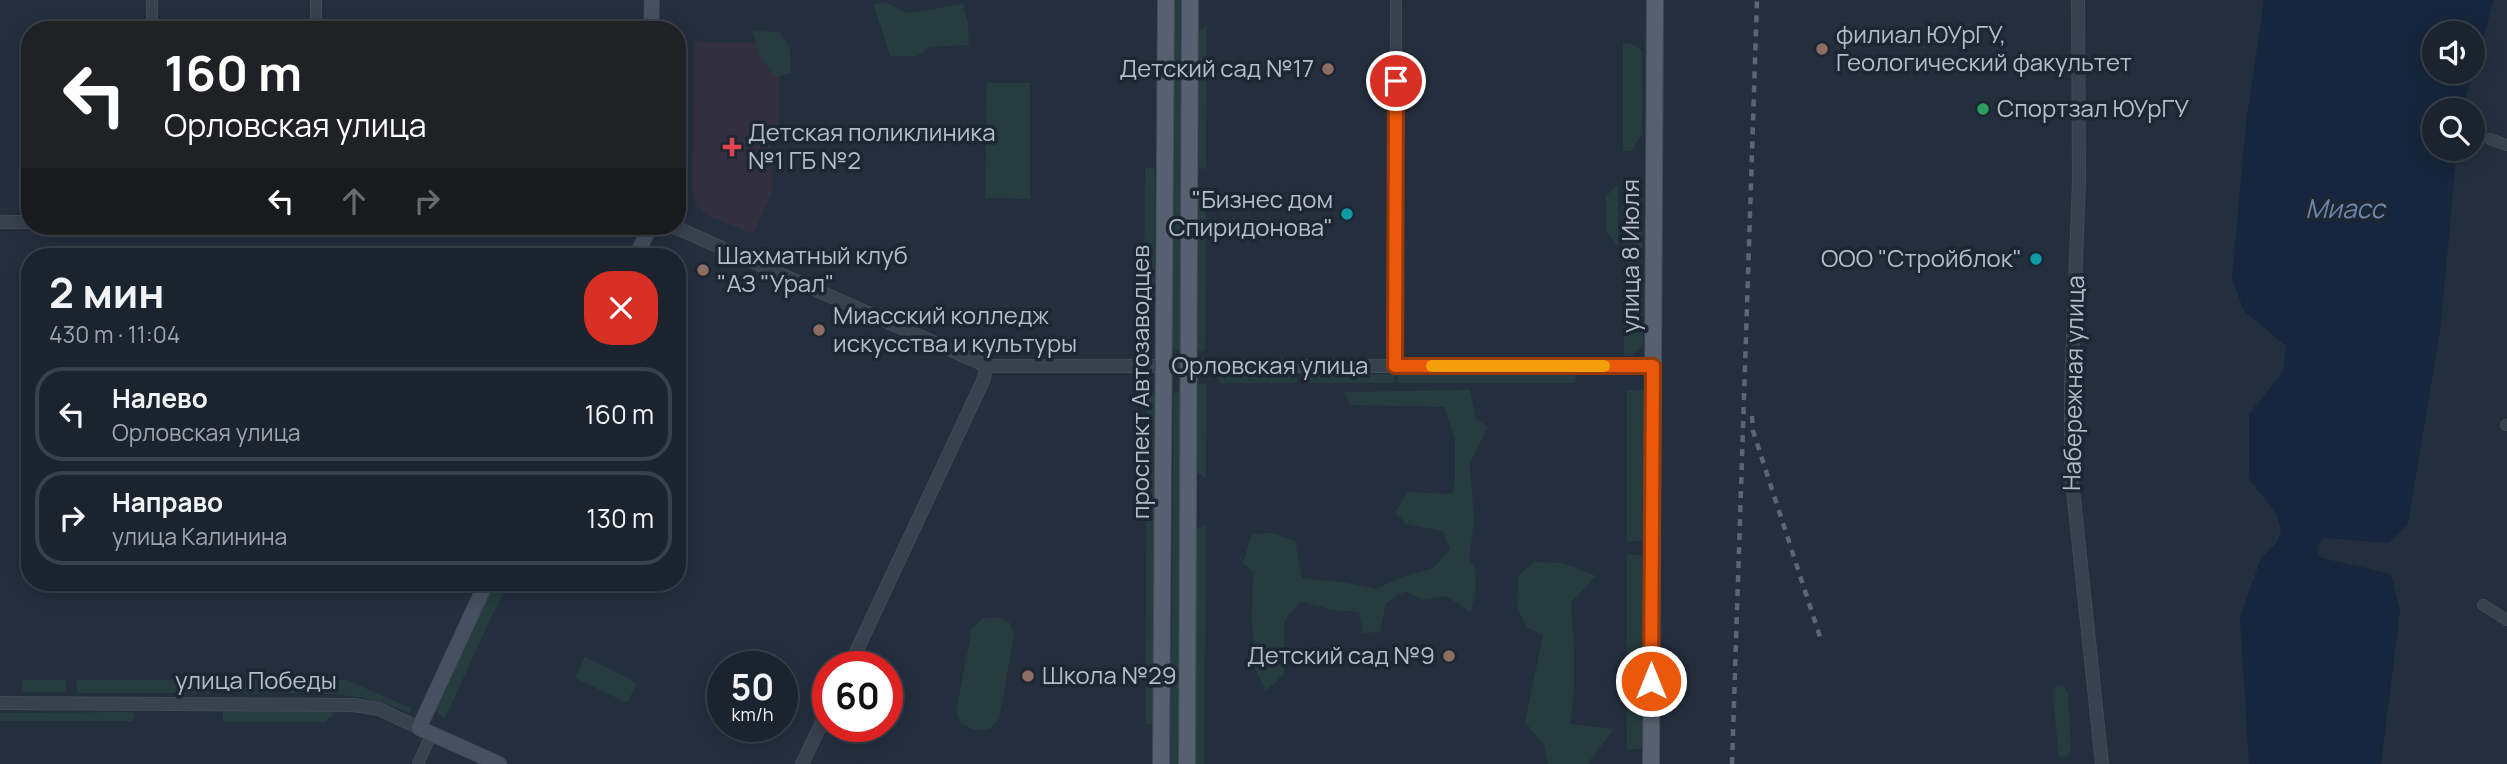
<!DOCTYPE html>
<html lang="ru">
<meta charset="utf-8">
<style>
:root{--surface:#1b232e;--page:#242b36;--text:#f1f3f6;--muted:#a0a4aa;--line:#39404a}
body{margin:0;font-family:Manrope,sans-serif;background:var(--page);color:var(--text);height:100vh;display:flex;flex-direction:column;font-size:26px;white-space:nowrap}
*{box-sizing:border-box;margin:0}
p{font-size:23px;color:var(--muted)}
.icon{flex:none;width:38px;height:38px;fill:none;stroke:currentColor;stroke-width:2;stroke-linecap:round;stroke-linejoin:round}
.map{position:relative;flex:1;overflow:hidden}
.drawer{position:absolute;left:21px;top:248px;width:665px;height:343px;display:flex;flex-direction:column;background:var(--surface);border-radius:28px;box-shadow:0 4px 18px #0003,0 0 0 2px var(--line)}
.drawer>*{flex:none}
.hud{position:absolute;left:21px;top:21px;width:665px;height:214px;border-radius:28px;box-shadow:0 4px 18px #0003,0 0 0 2px var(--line);background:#202124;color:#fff;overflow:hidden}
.fabs{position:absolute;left:2422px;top:21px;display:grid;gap:14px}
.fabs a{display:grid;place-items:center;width:63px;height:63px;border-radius:50%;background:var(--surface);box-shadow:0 4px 18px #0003,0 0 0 2px var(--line);font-size:35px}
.speed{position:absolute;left:707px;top:651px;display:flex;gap:14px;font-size:35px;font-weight:700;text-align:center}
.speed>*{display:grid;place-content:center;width:91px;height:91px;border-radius:50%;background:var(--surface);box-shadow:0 4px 18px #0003,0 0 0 2px var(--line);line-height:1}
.speed small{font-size:18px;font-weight:400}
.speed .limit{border:10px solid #d22;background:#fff;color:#111}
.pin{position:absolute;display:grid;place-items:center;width:60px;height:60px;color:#fff;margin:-30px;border:4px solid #fff;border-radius:50%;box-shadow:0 2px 7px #0007}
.me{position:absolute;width:77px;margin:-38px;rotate:0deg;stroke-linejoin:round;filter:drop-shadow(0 0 5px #0008)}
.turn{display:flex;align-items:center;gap:24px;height:147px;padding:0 28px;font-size:32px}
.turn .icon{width:91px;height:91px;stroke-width:2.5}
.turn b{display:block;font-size:49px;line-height:60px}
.lanes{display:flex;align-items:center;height:66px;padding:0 28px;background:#0003;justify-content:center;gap:35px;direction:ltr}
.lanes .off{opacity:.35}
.round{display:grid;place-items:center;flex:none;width:74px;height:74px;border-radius:28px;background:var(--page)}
.summary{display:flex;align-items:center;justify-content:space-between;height:119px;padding:0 28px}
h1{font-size:42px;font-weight:700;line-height:52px}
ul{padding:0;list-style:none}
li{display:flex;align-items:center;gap:21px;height:94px;margin:0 14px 10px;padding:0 14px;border:4px solid var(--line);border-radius:28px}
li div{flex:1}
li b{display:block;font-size:26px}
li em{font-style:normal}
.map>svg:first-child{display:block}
.medical{fill:#32303f}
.green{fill:#263c3f}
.water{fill:#17263c;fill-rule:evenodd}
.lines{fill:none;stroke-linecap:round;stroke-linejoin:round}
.minor-casing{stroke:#414a57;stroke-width:12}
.tertiary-casing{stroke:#414a57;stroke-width:14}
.secondary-casing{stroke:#414a57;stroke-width:16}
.primary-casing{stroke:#414a57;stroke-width:18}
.minor{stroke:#38414e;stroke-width:10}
.tertiary{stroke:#38414e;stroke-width:12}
.secondary{stroke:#465061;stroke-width:14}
.primary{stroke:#56606e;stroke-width:16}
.rail{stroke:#5a6575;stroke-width:4.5;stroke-dasharray:7 7;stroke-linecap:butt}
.route-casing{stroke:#983908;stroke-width:18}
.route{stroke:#ea580c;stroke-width:12}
.slow{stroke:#f59e0b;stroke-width:12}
.education-dot{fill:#8d6e63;stroke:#1d2633;stroke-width:2.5}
.leisure-dot{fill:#2e9e5b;stroke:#1d2633;stroke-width:2.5}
.health-dot{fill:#e0444e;stroke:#1d2633;stroke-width:2.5}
.culture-dot{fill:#0f9aa8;stroke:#1d2633;stroke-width:2.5}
.labels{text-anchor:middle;stroke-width:7;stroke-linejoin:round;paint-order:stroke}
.poi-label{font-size:24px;fill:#b4bcc9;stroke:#1d2633;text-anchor:start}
.street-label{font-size:24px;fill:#b4bcc9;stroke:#1d2633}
.water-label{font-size:26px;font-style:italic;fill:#6d86a8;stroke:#1d2633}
</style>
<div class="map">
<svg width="2507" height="764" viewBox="0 0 2507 764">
<rect width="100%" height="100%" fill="#242f3e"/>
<!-- medical -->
<path class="medical" d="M 694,42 L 779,43 L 779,127 L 771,127 L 772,192 L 753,234 L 705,214 L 695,204 L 692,191 Z"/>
<!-- green -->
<path class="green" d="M 1173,0 L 1184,0 L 1182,348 L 1177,351 L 1173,348 Z
M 885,2 L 908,13 L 963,4 L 968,23 L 969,45 L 930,47 L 917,56 L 890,56 L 874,5 Z
M 1207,26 L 1206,170 L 1199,166 L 1199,30 Z
M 753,31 L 780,32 L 790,48 L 791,73 L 775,77 L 759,54 Z
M 1623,43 L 1629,43 L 1642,50 L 1642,134 L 1631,151 L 1623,151 Z
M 987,83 L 1030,83 L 1030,199 L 985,198 Z
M 1145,168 L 1154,168 L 1154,289 L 1149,293 L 1144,289 Z
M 1623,183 L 1632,183 L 1642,188 L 1642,253 L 1638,258 L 1623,249 Z
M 1618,185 L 1618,246 L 1606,232 L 1606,196 Z
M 1206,193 L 1205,350 L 1202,352 L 1198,350 L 1198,197 Z
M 1623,264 L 1643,283 L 1643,345 L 1632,356 L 1624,356 Z
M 1221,374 L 1297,374 L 1297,383 L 1221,383 L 1218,379 Z
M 1302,374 L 1394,374 L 1394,383 L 1302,383 Z
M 1398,374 L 1574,374 L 1577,378 L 1574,383 L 1398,383 Z
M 1202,383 L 1207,385 L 1206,478 L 1196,472 L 1197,385 Z
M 1470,390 L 1476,419 L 1488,427 L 1470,463 L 1474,521 L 1469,561 L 1475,567 L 1476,588 L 1471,612 L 1446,596 L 1422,600 L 1405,591 L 1386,603 L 1380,632 L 1363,633 L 1359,612 L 1332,610 L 1300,601 L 1284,621 L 1284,674 L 1266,691 L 1255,668 L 1252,619 L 1253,572 L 1243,563 L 1252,534 L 1272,533 L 1295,541 L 1302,578 L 1347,583 L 1376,589 L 1404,576 L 1434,568 L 1450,549 L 1443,531 L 1406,524 L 1395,512 L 1408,492 L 1452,494 L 1455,480 L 1455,439 L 1444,407 L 1351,405 L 1343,392 Z
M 1627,390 L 1644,390 L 1644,541 L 1627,541 Z
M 1179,391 L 1184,394 L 1180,764 L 1170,764 L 1174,394 Z
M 1147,392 L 1155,392 L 1153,724 L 1145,724 Z
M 1206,525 L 1204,764 L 1194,764 L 1196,530 Z
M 1627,555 L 1644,555 L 1643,749 L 1627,749 Z
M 1534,562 L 1563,563 L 1596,576 L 1571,602 C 1574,643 1577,683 1570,724 L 1614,729 L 1587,764 L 1548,764 L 1544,745 L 1525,722 L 1543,635 L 1527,627 L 1517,608 L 1519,575 Z
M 494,583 L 507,583 L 445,718 L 438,715 L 437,709 L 440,700 Z
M 996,617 L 1010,623 L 1014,636 L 999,719 L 989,729 L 975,730 L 961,724 L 956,712 L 972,628 L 983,618 Z
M 585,657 L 637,683 L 627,703 L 575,678 Z
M 22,680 L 66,680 L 65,692 L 23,692 Z
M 76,680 L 213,680 L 211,693 L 78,693 Z
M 223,680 L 276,680 L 275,693 L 225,693 Z
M 286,680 L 346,680 L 411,708 L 409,713 C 365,694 335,693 288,693 Z
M 2063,685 L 2068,693 L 2071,751 L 2067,756 L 2060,757 L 2058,753 L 2053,692 L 2056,686 Z
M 223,711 L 329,711 L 334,714 L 325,722 L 223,722 Z
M 132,712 L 135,714 L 132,721 L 0,721 L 0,713 Z"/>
<!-- water -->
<path class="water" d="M 2264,0 L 2494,0 L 2462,110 L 2434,110 L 2434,149 L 2457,149 L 2440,333 L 2408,524 L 2389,543 L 2324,538 L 2318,545 L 2317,553 L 2322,558 L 2391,574 L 2400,611 L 2381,764 L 2249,764 L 2240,618 L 2261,558 L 2277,542 L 2281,531 L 2277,515 L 2249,479 L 2249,414 L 2283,372 L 2286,346 L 2244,311 L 2232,278 L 2246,123 ZM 2434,33 L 2473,33 L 2473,72 L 2434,72 Z"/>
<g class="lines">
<!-- minor casing -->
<g class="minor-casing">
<path id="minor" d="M 152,0 L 152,30
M 316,30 L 316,0
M 2490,139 L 2507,145
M 1395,366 L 1396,0
M 2506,425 L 2507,425
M 2483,605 L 2507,620
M 418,764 L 432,733"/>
</g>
<!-- tertiary casing -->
<g class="tertiary-casing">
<path id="tertiary" d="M 2078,0 L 2079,181 L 2071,389 L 2071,471 L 2102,764
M 0,222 L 30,222
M 665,226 L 677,228 L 987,366 L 1653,366
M 849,667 L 983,381 L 987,366
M 0,703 L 354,705 L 379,709 L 419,728
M 802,764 L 828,710"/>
</g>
<!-- secondary casing -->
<g class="secondary-casing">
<path id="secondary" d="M 651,30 L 652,0
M 636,257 L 650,226
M 486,583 L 419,728 L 499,764"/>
</g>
<!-- primary casing -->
<g class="primary-casing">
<path id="primary" d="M 1161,764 L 1166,0
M 1187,764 L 1190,0
M 1651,764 L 1655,0"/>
</g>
<!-- minor -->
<use href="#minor" class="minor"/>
<!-- tertiary -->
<use href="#tertiary" class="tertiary"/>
<!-- secondary -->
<use href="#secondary" class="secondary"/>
<!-- primary -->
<use href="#primary" class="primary"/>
<!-- rail -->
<path class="rail" d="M 1752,416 L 1753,431 L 1821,640
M 1732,764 L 1757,0"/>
</g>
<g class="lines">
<!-- route casing -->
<g class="route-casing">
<path id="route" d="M 1396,81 L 1395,366 L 1653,366 L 1651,681"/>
</g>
<!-- route -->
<use href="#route" class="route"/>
<!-- slow -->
<path class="slow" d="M 1432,366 L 1604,366"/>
</g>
<!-- markers -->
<g class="education-dot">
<circle cx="1822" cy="49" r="7"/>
<circle cx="1328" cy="69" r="7"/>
<circle cx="703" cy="270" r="7"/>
<circle cx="819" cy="330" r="7"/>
<circle cx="1449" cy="656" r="7"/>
<circle cx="1028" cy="676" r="7"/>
</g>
<circle class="leisure-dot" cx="1983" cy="109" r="7"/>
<path class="health-dot" d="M728.5 136.5h7v7h7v7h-7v7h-7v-7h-7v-7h7z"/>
<g class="culture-dot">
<circle cx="1347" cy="214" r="7"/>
<circle cx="2036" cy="259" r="7"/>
</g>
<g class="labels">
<!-- poi labels -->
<g class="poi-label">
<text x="1836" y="43">филиал ЮУрГУ,<tspan x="1836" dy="28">Геологический факультет</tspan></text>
<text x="1314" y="77" text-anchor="end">Детский сад №17</text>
<text x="1997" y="117">Спортзал ЮУрГУ</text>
<text x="748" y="141">Детская поликлиника<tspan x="748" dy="28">№1 ГБ №2</tspan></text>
<text x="1333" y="208" text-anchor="end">"Бизнес дом<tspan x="1333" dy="28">Спиридонова"</tspan></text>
<text x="717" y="264">Шахматный клуб<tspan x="717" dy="28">"АЗ "Урал"</tspan></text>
<text x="2022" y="267" text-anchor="end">ООО "Стройблок"</text>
<text x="833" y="324">Миасский колледж<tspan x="833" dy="28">искусства и культуры</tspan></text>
<text x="1435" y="664" text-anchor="end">Детский сад №9</text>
<text x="1042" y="684">Школа №29</text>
</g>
<!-- street labels -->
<g class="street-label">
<text transform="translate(1631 256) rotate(-90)" y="8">улица 8 Июля</text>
<text x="1270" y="374">Орловская улица</text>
<text transform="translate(1141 382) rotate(-90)" y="8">проспект Автозаводцев</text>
<text transform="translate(2074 383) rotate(-89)" y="8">Набережная улица</text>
<text x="256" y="689">улица Победы</text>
</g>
<!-- water labels -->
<g class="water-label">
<text x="2345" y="218">Миасс</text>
</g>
</g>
</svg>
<div class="fabs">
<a><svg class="icon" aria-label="sound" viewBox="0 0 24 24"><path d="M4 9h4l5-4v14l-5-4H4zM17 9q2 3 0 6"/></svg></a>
<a><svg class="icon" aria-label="search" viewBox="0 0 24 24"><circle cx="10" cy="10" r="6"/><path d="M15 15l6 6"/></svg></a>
</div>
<div class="speed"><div>50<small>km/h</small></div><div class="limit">60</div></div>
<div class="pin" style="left:1396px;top:81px;background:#d93025"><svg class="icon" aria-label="arrive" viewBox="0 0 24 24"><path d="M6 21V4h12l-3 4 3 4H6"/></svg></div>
<svg class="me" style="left:1651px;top:681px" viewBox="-20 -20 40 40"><circle r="17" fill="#ea580c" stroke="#fff" stroke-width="3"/><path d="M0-11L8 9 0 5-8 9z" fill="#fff"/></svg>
<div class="hud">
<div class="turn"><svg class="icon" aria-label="left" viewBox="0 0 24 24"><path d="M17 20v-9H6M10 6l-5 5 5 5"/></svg><div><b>160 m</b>Орловская улица</div></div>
<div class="lanes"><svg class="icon" aria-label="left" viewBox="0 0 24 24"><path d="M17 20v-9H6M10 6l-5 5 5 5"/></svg><svg class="icon off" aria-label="ahead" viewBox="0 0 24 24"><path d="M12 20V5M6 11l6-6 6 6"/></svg><svg class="icon off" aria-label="right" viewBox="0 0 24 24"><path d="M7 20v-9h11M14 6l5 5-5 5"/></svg></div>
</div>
<section class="drawer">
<div class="summary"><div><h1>2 мин</h1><p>430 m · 11:04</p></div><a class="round" style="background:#d93025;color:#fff"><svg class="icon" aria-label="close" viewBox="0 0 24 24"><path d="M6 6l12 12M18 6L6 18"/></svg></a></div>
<ul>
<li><svg class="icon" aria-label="left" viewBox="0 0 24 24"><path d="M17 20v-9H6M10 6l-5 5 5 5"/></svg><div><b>Налево</b><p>Орловская улица</p></div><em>160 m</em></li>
<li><svg class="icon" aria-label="right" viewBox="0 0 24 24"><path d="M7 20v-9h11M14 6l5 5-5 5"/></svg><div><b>Направо</b><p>улица Калинина</p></div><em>130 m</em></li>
</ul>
</section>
</div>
